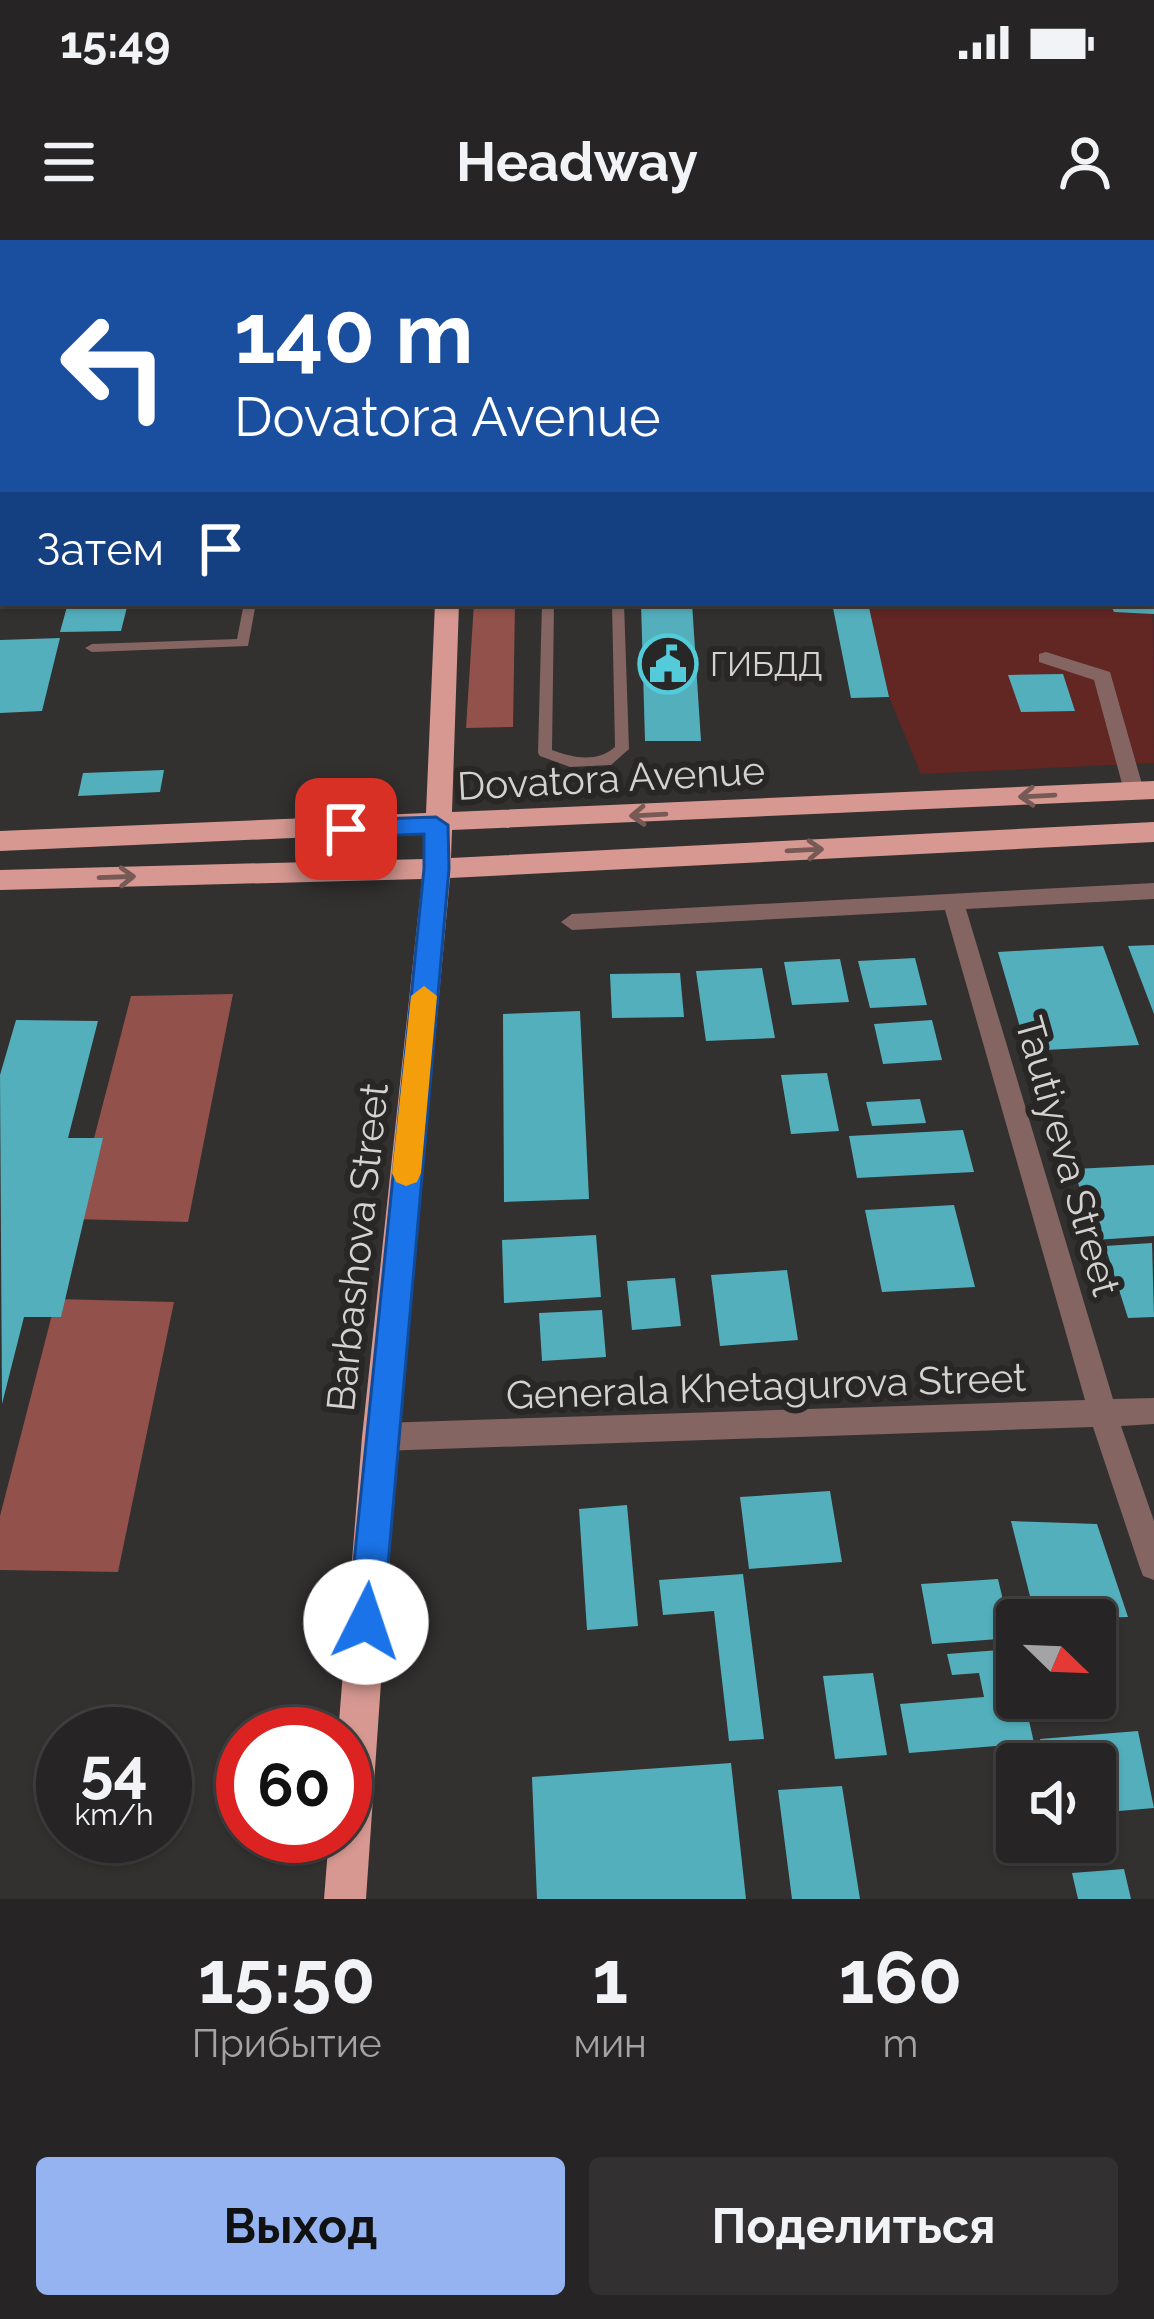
<!DOCTYPE html>
<html lang="ru">
<meta charset="utf-8">
<style>
:root{--surface:#262424;--page:#323031;--text:#f1f3f6;--muted:#a4a4a6;--line:#424141;--accent:#95b2f1}
body{margin:0;font-family:Raleway,sans-serif;background:var(--page);color:var(--text);height:100vh;display:flex;flex-direction:column;font-size:45px;white-space:nowrap}
*{box-sizing:border-box;margin:0}
p{font-size:39px;color:var(--muted)}
.icon{flex:none;width:66px;height:66px;fill:none;stroke:currentColor;stroke-width:2;stroke-linecap:round;stroke-linejoin:round}
.map{position:relative;height:1659px;overflow:hidden}
.panel{display:flex;flex-direction:column;background:var(--surface);flex:1}
.panel>*{flex:none}
.hud{position:absolute;left:0px;top:0px;width:1155px;height:366px;box-shadow:0 3px 9px #0004,0 0 0 3px var(--line);background:#1a4fa0;color:#fff;overflow:hidden}
.needle{width:78px;rotate:113deg}
.controls{position:absolute;left:996px;top:1359px;display:grid;gap:24px}
.controls a{display:grid;place-items:center;width:120px;height:120px;border-radius:12px;background:var(--surface);box-shadow:0 3px 9px #0004,0 0 0 3px var(--line);font-size:60px}
.speed{position:absolute;left:36px;top:1467px;display:flex;gap:24px;font-size:60px;font-weight:700;text-align:center}
.speed>*{display:grid;place-content:center;width:156px;height:156px;border-radius:50%;background:var(--surface);box-shadow:0 3px 9px #0004,0 0 0 3px var(--line);line-height:1}
.speed small{font-size:30px;font-weight:400}
.speed .limit{border:18px solid #d22;background:#fff;color:#111}
.pin{position:absolute;display:grid;place-items:center;width:102px;height:102px;color:#fff;margin:-51px;border-radius:24px;box-shadow:0 6px 18px #0006}
.me{position:absolute;width:132px;margin:-66px;rotate:4deg;stroke-linejoin:round;filter:drop-shadow(0 0 9px #0008)}
.turn{display:flex;align-items:center;gap:42px;height:252px;padding:0 36px;font-size:54px}
.turn .icon{width:156px;height:156px;stroke-width:2.5}
.turn b{display:block;font-size:84px;line-height:102px}
.then{display:flex;align-items:center;height:114px;padding:0 36px;background:#0003;gap:24px;font-size:45px}
.eta{display:flex;justify-content:space-evenly;align-items:center;height:204px;text-align:center}
.eta b{font-size:72px;font-weight:700;line-height:84px}
.primary-button{display:flex;gap:24px;margin-top:auto;padding:24px 36px}
.primary-button a{flex:1;height:138px;border-radius:12px;background:var(--accent);color:#111;font-size:48px;font-weight:700;line-height:138px;text-align:center}
.primary-button a+a{background:var(--page);color:var(--text)}
.status{display:flex;justify-content:space-between;align-items:center;height:84px;padding:0 60px;background:var(--surface);direction:ltr}
.status svg{height:33px;fill:currentColor}
header{display:flex;justify-content:space-between;align-items:center;height:156px;padding:0 36px;background:var(--surface);font-size:54px;font-weight:700}
.map>svg:first-child{display:block}
.green{fill:#622623}
.forest{fill:#92514b}
.building{fill:#53afbc}
.lines{fill:none;stroke-linecap:round;stroke-linejoin:round}
.lane{fill:#846562;fill-rule:evenodd}
.street{fill:#846562;fill-rule:evenodd}
.primary{fill:#d69891;fill-rule:evenodd}
.oneway{stroke:#775956}
.route{fill:#1a73e8;stroke:#114b97;stroke-width:3}
.slow{fill:#f59e0b}
.labels{text-anchor:middle;stroke-width:12;stroke-linejoin:round;paint-order:stroke}
.far-poi-label{font-size:33px;fill:#d4d2d1;stroke:#292626;text-anchor:start}
.street-label{font-size:39px;fill:#d4d2d1;stroke:#292626}
</style>
<div class="status"><b>15:49</b><svg viewBox="0 0 49 12"><path d="M0 12V9h3v3zM5 12V6h3v6zM10 12V3h3v9zM15 12V0h3v12zM26 1h20v11H26zM47 4h2v5h-2z"/></svg></div>
<header><svg class="icon" aria-label="menu" viewBox="0 0 24 24"><path d="M4 6h16M4 12h16M4 18h16"/></svg>Headway<svg class="icon" aria-label="person" viewBox="0 0 24 24"><circle cx="12" cy="8" r="4"/><path d="M4 21q1-7 8-7t8 7"/></svg></header>
<div class="map">
<svg width="1154" height="1659" viewBox="0 0 1154 1659">
<rect width="100%" height="100%" fill="#333030"/>
<!-- green -->
<path class="green" d="M 1152,294 L 1154,523 L 921,534 L 889,457 L 868,363 L 1152,363 Z"/>
<!-- forest -->
<path class="forest" d="M 474,363 L 515,363 L 513,487 L 466,488 Z
M 233,754 L 188,982 L 73,979 L 131,756 Z
M 56,1059 L 174,1062 L 118,1332 L 0,1330 L 0,1276 Z"/>
<!-- building -->
<path class="building" d="M 68,363 L 128,363 L 121,391 L 60,392 Z
M 641,363 L 692,363 L 701,501 L 645,501 Z
M 832,363 L 868,363 L 889,457 L 851,458 Z
M 1110,363 L 1154,363 L 1154,374 L 1114,372 Z
M 60,398 L 42,471 L 0,473 L 0,400 Z
M 1063,434 L 1075,471 L 1021,472 L 1008,435 Z
M 164,530 L 160,552 L 78,556 L 83,533 Z
M 1154,705 L 1154,774 L 1128,706 Z
M 1103,706 L 1139,805 L 1027,811 L 998,712 Z
M 915,718 L 927,765 L 870,768 L 858,721 Z
M 840,719 L 849,762 L 792,765 L 784,722 Z
M 762,728 L 775,798 L 706,801 L 696,731 Z
M 680,733 L 684,777 L 612,778 L 610,734 Z
M 580,771 L 589,959 L 504,962 L 503,774 Z
M 16,780 L 98,781 L 68,898 L 103,898 L 61,1077 L 24,1077 L 2,1164 L 0,835 Z
M 932,780 L 942,820 L 883,824 L 874,784 Z
M 827,833 L 839,891 L 791,894 L 781,835 Z
M 920,859 L 926,883 L 872,886 L 866,862 Z
M 963,890 L 974,932 L 857,938 L 849,896 Z
M 1154,925 L 1154,996 L 1095,1000 L 1074,929 Z
M 954,965 L 975,1047 L 882,1052 L 865,970 Z
M 596,995 L 601,1057 L 504,1063 L 502,1000 Z
M 1152,1003 L 1154,1077 L 1128,1078 L 1105,1006 Z
M 787,1030 L 798,1100 L 720,1106 L 711,1035 Z
M 675,1038 L 681,1086 L 632,1090 L 627,1041 Z
M 602,1070 L 606,1117 L 542,1121 L 539,1073 Z
M 830,1251 L 842,1322 L 749,1329 L 740,1257 Z
M 627,1265 L 638,1386 L 587,1390 L 579,1269 Z
M 1011,1281 L 1097,1284 L 1128,1377 L 1036,1380 Z
M 743,1334 L 764,1499 L 729,1501 L 714,1371 L 663,1375 L 659,1340 Z
M 998,1339 L 1012,1398 L 932,1404 L 921,1344 Z
M 1013,1409 L 1017,1458 L 1024,1458 L 1034,1503 L 909,1513 L 900,1464 L 984,1457 L 979,1433 L 952,1435 L 947,1414 Z
M 873,1433 L 887,1515 L 835,1519 L 823,1436 Z
M 1138,1491 L 1154,1568 L 1095,1573 L 1095,1524 L 1046,1524 L 1040,1499 Z
M 731,1523 L 746,1659 L 537,1659 L 532,1537 Z
M 842,1546 L 860,1659 L 792,1659 L 778,1550 Z
M 1124,1629 L 1131,1659 L 1078,1659 L 1072,1633 Z"/>
<g class="lines">
<!-- lane -->
<path class="lane" d="M 297,0 L 307,0 L 307,3 L 297,3 Z
M 1098,0 L 1108,0 L 1107,3 L 1097,3 Z
M 0,177 L 3,177 L 3,183 L 0,183 Z
M 0,247 L 3,247 L 3,255 L 0,255 Z
M 3,304 L 3,315 L 0,316 L 0,305 Z
M 244,363 L 256,363 L 248,406 L 92,412 L 85,408 L 92,404 L 237,399 Z
M 542,363 L 554,363 L 552,510 C 574,518 596,523 615,507 L 612,363 L 624,363 L 629,509 L 611,525 L 570,527 L 540,516 L 538,513 Z"/>
<!-- street -->
<path class="street" d="M 1046,412 L 1110,432 L 1144,551 L 1141,556 L 1134,558 L 1124,551 L 1094,440 L 1039,422 L 1039,414 Z
M 1154,643 L 1154,659 L 966,669 L 1113,1159 L 1154,1158 L 1154,1184 L 1121,1186 L 1154,1281 L 1154,1340 L 1143,1336 L 1139,1325 L 1093,1187 L 380,1211 L 370,1207 L 366,1197 L 370,1187 L 380,1183 L 1085,1160 L 945,670 L 572,690 L 561,682 L 572,674 Z"/>
<!-- primary -->
<path class="primary" d="M 453,0 L 471,0 L 471,3 L 453,3 Z
M 435,363 L 459,363 L 452,572 L 1154,541 L 1154,559 L 452,590 L 451,618 L 1154,582 L 1154,602 L 450,638 L 398,1197 L 366,1659 L 324,1659 L 329,1596 L 345,1596 L 345,1494 L 338,1494 L 362,1197 L 422,639 L 0,650 L 0,630 L 424,619 L 425,592 L 0,611 L 0,591 L 426,573 Z"/>
</g>
<!-- one-way arrows -->
<defs><path id="oneway-shaft" d="M-6 0H5M1.5-3L5.5 0L1.5 3" fill="none" stroke-width="1.6" stroke-linecap="round" stroke-linejoin="round" transform="scale(3)"/></defs>
<g class="oneway">
<use href="#oneway-shaft" transform="translate(1037 556) rotate(177)"/>
<use href="#oneway-shaft" transform="translate(648 575) rotate(177)"/>
<use href="#oneway-shaft" transform="translate(805 610) rotate(-3)"/>
<use href="#oneway-shaft" transform="translate(117 637) rotate(-2)"/>
</g>
<!-- route -->
<path class="route" d="M 436,577 L 448,585 L 449,629 L 383,1382 L 378,1394 L 366,1399 L 353,1394 L 348,1382 L 424,629 L 424,594 L 346,597 L 334,589 L 346,580 Z"/>
<!-- slow -->
<path class="slow" d="M 424,746 L 437,756 L 421,933 L 417,942 L 406,946 L 396,942 L 392,933 L 411,756 Z"/>
<!-- icons -->
<defs>
<g id="civic-ring" transform="scale(3)"><circle r="9.5" fill="#292626" stroke="#53cbdb" stroke-width="1.5"/><path d="M-.6-6.5H3V-4.5H.6V-3L4-1V1h2V6H-6V1h2V-1L-.6-3ZM-1.2 2.5V6h2.4V2.5Z" fill="#53cbdb"/></g>
</defs>
<g fill-rule="evenodd">
<use href="#civic-ring" x="668" y="424"/>
</g>
<g class="labels">
<!-- far-poi labels -->
<g class="far-poi-label">
<text x="710" y="436">ГИБДД</text>
</g>
<!-- street labels -->
<g class="street-label">
<text transform="translate(611 538) rotate(-3)" y="14">Dovatora Avenue</text>
<text transform="translate(1068 916) rotate(74)" y="14">Tautiyeva Street</text>
<text transform="translate(357 1007) rotate(-84)" y="14">Barbashova Street</text>
<text transform="translate(766 1146) rotate(-2)" y="14">Generala Khetagurova Street</text>
</g>
</g>
</svg>
<div class="controls">
<a><svg class="needle" viewBox="-14 -14 28 28"><path d="M0-13l5 13h-10z" fill="#e53935"/><path d="M0 13l5-13h-10z" fill="#a4a4a6"/></svg></a>
<a><svg class="icon" aria-label="sound" viewBox="0 0 24 24"><path d="M4 9h4l5-4v14l-5-4H4zM17 9q2 3 0 6"/></svg></a>
</div>
<div class="speed"><div>54<small>km/h</small></div><div class="limit">60</div></div>
<div class="pin" style="left:346px;top:589px;background:#d93025"><svg class="icon" aria-label="arrive" viewBox="0 0 24 24"><path d="M6 21V4h12l-3 4 3 4H6"/></svg></div>
<svg class="me" style="left:366px;top:1382px" viewBox="-20 -20 40 40"><circle r="19" fill="#fff"/><path d="M0-13L10 11 0 6-10 11z" fill="#1a73e8"/></svg>
<div class="hud">
<div class="turn"><svg class="icon" aria-label="left" viewBox="0 0 24 24"><path d="M17 20v-9H6M10 6l-5 5 5 5"/></svg><div><b>140 m</b>Dovatora Avenue</div></div>
<div class="then">Затем<svg class="icon" aria-label="arrive" viewBox="0 0 24 24"><path d="M6 21V4h12l-3 4 3 4H6"/></svg></div>
</div>
</div>
<section class="panel">
<div class="eta">
<div><b>15:50</b><p>Прибытие</p></div>
<div><b>1</b><p>мин</p></div>
<div><b>160</b><p>m</p></div>
</div>
<div class="primary-button"><a>Выход</a><a>Поделиться</a></div>
</section>
